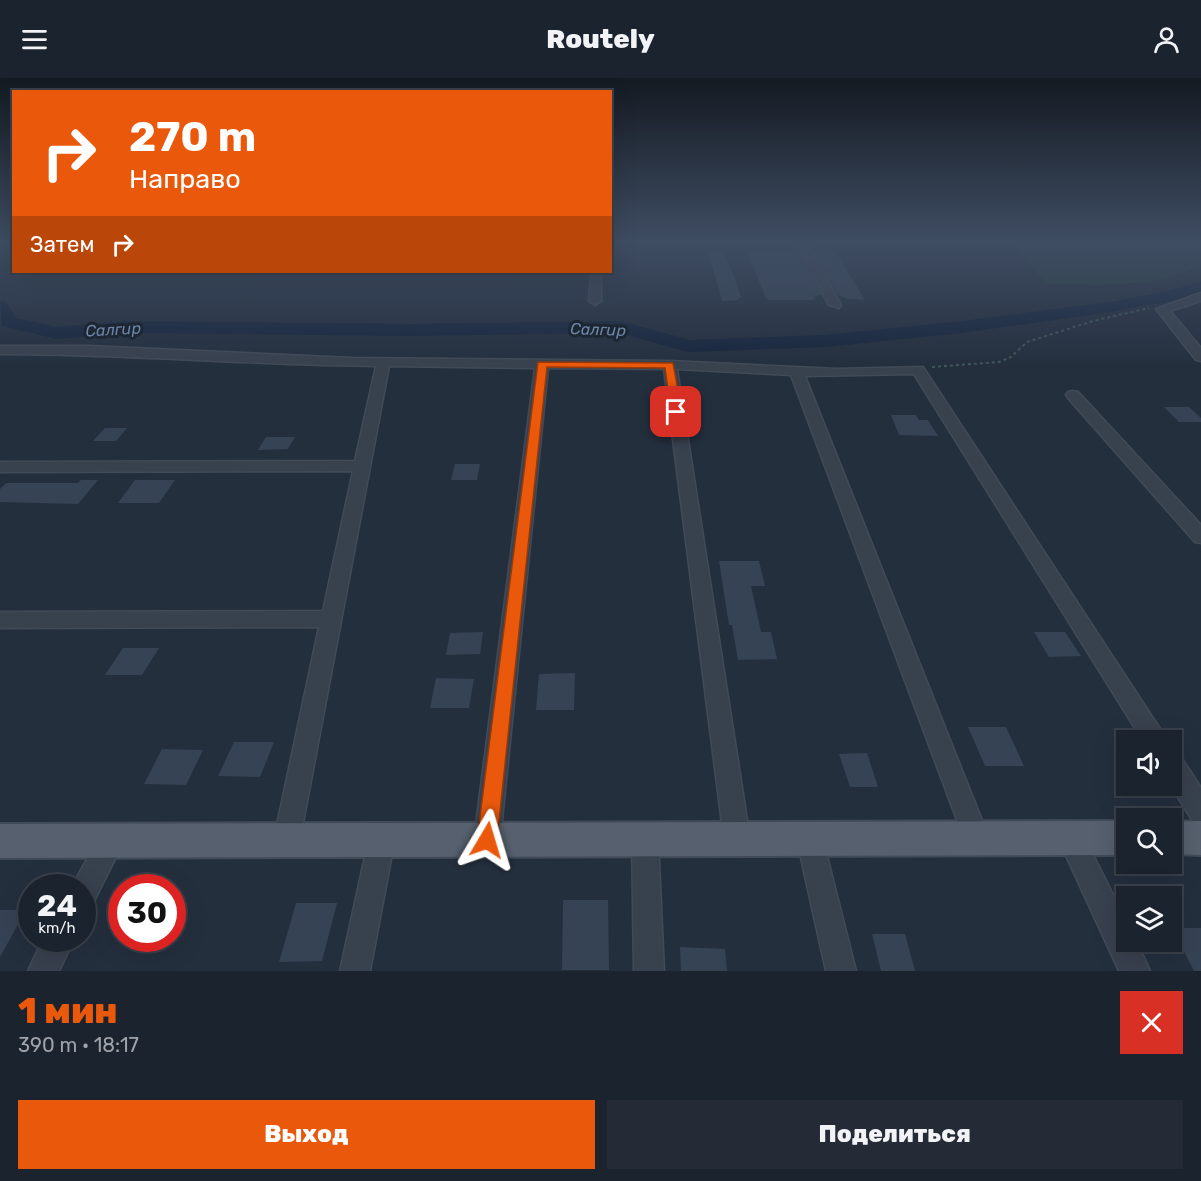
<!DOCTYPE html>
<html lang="ru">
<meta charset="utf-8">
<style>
:root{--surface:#1b232e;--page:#242b36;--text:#f1f3f6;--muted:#a0a4aa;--line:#39404a;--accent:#ea580c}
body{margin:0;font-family:Rubik,sans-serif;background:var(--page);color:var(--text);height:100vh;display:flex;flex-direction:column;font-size:22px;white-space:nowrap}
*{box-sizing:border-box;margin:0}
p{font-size:20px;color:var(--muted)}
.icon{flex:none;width:33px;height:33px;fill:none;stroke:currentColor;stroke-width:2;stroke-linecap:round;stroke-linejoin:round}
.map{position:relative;height:893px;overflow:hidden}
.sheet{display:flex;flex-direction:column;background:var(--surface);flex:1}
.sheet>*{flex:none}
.top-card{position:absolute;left:12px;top:12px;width:600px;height:183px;border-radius:0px;box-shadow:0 6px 24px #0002,0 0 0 2px var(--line);background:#ea580c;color:#fff;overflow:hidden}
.buttons{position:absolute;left:1116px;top:652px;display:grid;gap:12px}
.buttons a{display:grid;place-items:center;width:66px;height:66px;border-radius:0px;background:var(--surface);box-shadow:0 6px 24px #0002,0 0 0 2px var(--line);font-size:30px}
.speed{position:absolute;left:18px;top:796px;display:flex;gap:12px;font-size:30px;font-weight:700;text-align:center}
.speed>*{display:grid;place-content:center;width:78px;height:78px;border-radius:50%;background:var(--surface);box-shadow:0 6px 24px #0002,0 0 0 2px var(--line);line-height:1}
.speed small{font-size:15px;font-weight:400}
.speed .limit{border:9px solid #d22;background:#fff;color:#111}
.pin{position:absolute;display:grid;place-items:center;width:51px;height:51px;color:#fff;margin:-26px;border-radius:12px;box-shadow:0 3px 9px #0006}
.me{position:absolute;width:66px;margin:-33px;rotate:7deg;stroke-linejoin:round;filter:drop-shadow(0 0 4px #0008)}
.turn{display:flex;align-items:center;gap:21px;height:126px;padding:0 18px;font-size:27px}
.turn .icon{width:78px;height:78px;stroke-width:2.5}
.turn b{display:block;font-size:42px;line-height:51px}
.then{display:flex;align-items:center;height:57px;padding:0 18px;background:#0003;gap:12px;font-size:22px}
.round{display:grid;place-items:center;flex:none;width:63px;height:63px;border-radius:0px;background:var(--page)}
.head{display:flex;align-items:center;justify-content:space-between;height:102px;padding:0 18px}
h1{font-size:36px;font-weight:800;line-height:45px;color:var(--accent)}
.primary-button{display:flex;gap:12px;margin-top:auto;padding:12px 18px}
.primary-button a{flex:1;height:69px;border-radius:0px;background:var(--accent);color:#fff;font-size:24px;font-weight:800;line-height:69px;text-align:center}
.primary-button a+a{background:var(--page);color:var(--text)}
header{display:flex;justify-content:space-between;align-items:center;height:78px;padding:0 18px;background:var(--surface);font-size:27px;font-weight:800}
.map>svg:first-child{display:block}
.green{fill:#263c3f}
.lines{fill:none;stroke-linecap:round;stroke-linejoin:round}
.river{fill:#17263c;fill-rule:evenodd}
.building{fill:#364354}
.minor-casing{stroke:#414a57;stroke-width:3}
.major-casing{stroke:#414a57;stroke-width:4}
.path{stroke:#3f5557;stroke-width:2;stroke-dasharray:3 3;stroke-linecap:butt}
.minor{fill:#38414e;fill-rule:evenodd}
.major{fill:#56606e;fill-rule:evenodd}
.route{fill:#ea580c;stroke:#983908;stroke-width:1.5}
.labels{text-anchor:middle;stroke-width:6;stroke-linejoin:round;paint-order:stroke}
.far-water-label{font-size:16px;font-style:italic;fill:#6d86a8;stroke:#1d2633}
</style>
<header><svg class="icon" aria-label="menu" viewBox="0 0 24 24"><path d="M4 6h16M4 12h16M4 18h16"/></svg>Routely<svg class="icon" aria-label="person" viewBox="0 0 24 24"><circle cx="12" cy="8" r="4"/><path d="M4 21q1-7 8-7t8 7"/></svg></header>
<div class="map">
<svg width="1201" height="893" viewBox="0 0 1201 893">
<rect width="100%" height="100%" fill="#242f3e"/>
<!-- green -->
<path class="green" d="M 1006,163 L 1201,163 L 1201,189 L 1150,204 L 1102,207 L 1046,206 L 1027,182 Z"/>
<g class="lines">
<!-- river -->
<path class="river" d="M 1201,203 L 1201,214 L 1176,222 L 1111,234 L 962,255 L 825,269 L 689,274 L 619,255 L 409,258 L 129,255 L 57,261 L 2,248 L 0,222 L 6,223 L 16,240 L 57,249 L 129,243 L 409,246 L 620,243 L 690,262 L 825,257 L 962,243 L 1111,224 L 1172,212 Z"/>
</g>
<!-- building -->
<path class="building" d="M 830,171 L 835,173 L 865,222 L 847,221 L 838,217 L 813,172 Z
M 723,172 L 734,198 L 741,220 L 738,220 L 739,222 L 722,223 L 708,173 Z
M 798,172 L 822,217 L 814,218 L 816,220 L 812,222 L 770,222 L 766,220 L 747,174 Z
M 1164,329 L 1189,329 L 1201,340 L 1201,344 L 1179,344 Z
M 891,337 L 916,337 L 919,342 L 928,342 L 938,358 L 899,357 Z
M 105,350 L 127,350 L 116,363 L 93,363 Z
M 266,359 L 295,359 L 288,371 L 258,372 Z
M 455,386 L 480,386 L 477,402 L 451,402 Z
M 81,402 L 98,402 L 78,426 L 0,424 L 0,411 L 6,405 L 78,405 Z
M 135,402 L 175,402 L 159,425 L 118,425 Z
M 719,483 L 759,483 L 765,508 L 751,508 L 761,554 L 771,554 L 777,581 L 738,582 L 732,547 L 729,547 Z
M 483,554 L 480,576 L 446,577 L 450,555 Z
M 1034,554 L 1065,554 L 1081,578 L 1049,579 Z
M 123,570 L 159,570 L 142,597 L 105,597 Z
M 575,595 L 574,632 L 536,632 L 539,596 Z
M 436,600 L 474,601 L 469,630 L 430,630 Z
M 968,649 L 1006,649 L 1024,688 L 985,688 Z
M 234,664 L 274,664 L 260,699 L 218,698 Z
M 162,671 L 203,672 L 186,707 L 144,706 Z
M 867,675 L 878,709 L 850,709 L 839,676 Z
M 563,822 L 608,822 L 609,892 L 562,892 Z
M 296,825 L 337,825 L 322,883 L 279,884 Z
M 0,832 L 26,832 L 0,879 Z
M 1172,850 L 1201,850 L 1201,893 L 1194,893 Z
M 872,856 L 905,856 L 915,893 L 881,893 Z
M 680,869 L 725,871 L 727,893 L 681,893 Z"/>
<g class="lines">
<!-- minor casing -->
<g class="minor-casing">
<path id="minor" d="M 796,163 L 806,163 L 841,227 L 839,230 L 829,227 Z
M 591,194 L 601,194 L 601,223 L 595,227 L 589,223 Z
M 1201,215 L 1201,223 L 1170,233 L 1201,270 L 1201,283 L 1196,282 L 1156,231 Z
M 0,268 L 89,268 L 352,280 L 670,283 L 837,291 L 923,289 L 1168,663 L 1143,663 L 914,296 L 805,298 L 989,760 L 985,769 L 976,773 L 967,769 L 791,297 L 677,291 L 750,761 L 746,770 L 737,774 L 728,770 L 724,761 L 664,291 L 548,290 L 500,762 L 496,771 L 487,775 L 478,771 L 474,762 L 535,290 L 389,288 L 300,761 L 296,770 L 287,774 L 278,770 L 274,761 L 319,549 L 0,550 L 0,534 L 323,533 L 353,393 L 0,394 L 0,384 L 355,383 L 376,288 C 250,287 125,276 0,276 Z
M 1073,313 L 1078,314 L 1201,447 L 1201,465 L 1195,464 L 1068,320 L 1066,317 L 1068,314 Z
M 1172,675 L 1181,679 L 1201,710 L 1201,746 L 1192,742 L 1171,708 Z
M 382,747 L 391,751 L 395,760 L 370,893 L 340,893 L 369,760 L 373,751 Z
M 1071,747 L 1080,751 L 1126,843 L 1126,864 L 1137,864 L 1150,893 L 1119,893 L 1058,760 L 1062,751 Z
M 645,749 L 654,753 L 658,762 L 664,893 L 634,893 L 632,762 L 636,753 Z
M 810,749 L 819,753 L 823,762 L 856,893 L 826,893 L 797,762 L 801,753 Z
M 111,750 L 120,754 L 124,763 L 92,827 L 82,831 L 82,810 L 71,810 L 102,754 Z
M 43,861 L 74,861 L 59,893 L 28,893 Z"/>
</g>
<!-- major casing -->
<g class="major-casing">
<path id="major" d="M 1126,743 L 1126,777 L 0,780 L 0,746 Z
M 1201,743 L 1201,777 L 1172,776 L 1172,744 Z"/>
</g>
<!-- path -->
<path class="path" d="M 932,289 L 999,284 L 1011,279 L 1027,264 L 1093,243 L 1149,230"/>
<!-- minor -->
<use href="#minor" class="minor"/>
<!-- major -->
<use href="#major" class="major"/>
</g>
<!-- sky -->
<linearGradient id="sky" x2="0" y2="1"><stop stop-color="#141a22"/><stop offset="0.57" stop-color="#3f4d63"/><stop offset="1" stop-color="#3f4d63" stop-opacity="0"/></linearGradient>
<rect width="1201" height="288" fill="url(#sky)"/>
<!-- route -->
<path class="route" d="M 538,284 L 673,285 L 682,334 L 676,338 L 671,334 L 665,290 L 547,289 L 497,762 L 494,769 L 487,772 L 480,769 L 477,762 Z"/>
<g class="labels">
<!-- far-water labels -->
<g class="far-water-label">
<text transform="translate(113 251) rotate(-3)" y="6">Салгир</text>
<text transform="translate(598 251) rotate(2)" y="6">Салгир</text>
</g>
</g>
</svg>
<div class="buttons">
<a><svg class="icon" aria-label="sound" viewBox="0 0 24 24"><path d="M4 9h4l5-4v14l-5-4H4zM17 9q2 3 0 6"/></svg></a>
<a><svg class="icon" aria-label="search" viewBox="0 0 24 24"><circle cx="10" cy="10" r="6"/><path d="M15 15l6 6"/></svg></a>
<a><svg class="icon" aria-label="layers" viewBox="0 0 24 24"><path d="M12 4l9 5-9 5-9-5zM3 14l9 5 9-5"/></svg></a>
</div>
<div class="speed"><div>24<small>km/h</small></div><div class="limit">30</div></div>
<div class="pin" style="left:676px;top:334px;background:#d93025"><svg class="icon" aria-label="arrive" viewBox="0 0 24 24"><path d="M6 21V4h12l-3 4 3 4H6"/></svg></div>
<svg class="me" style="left:487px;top:762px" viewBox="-20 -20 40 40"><path d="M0-17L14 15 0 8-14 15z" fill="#ea580c" stroke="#fff" stroke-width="4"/></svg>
<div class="top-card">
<div class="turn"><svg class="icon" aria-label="right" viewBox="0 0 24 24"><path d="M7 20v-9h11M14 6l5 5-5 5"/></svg><div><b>270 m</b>Направо</div></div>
<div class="then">Затем<svg class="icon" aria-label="right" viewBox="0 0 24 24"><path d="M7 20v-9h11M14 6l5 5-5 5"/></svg></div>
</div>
</div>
<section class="sheet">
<div class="head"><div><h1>1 мин</h1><p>390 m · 18:17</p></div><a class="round" style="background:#d93025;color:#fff"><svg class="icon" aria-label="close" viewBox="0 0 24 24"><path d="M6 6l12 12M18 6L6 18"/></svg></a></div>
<div class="primary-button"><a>Выход</a><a>Поделиться</a></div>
</section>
